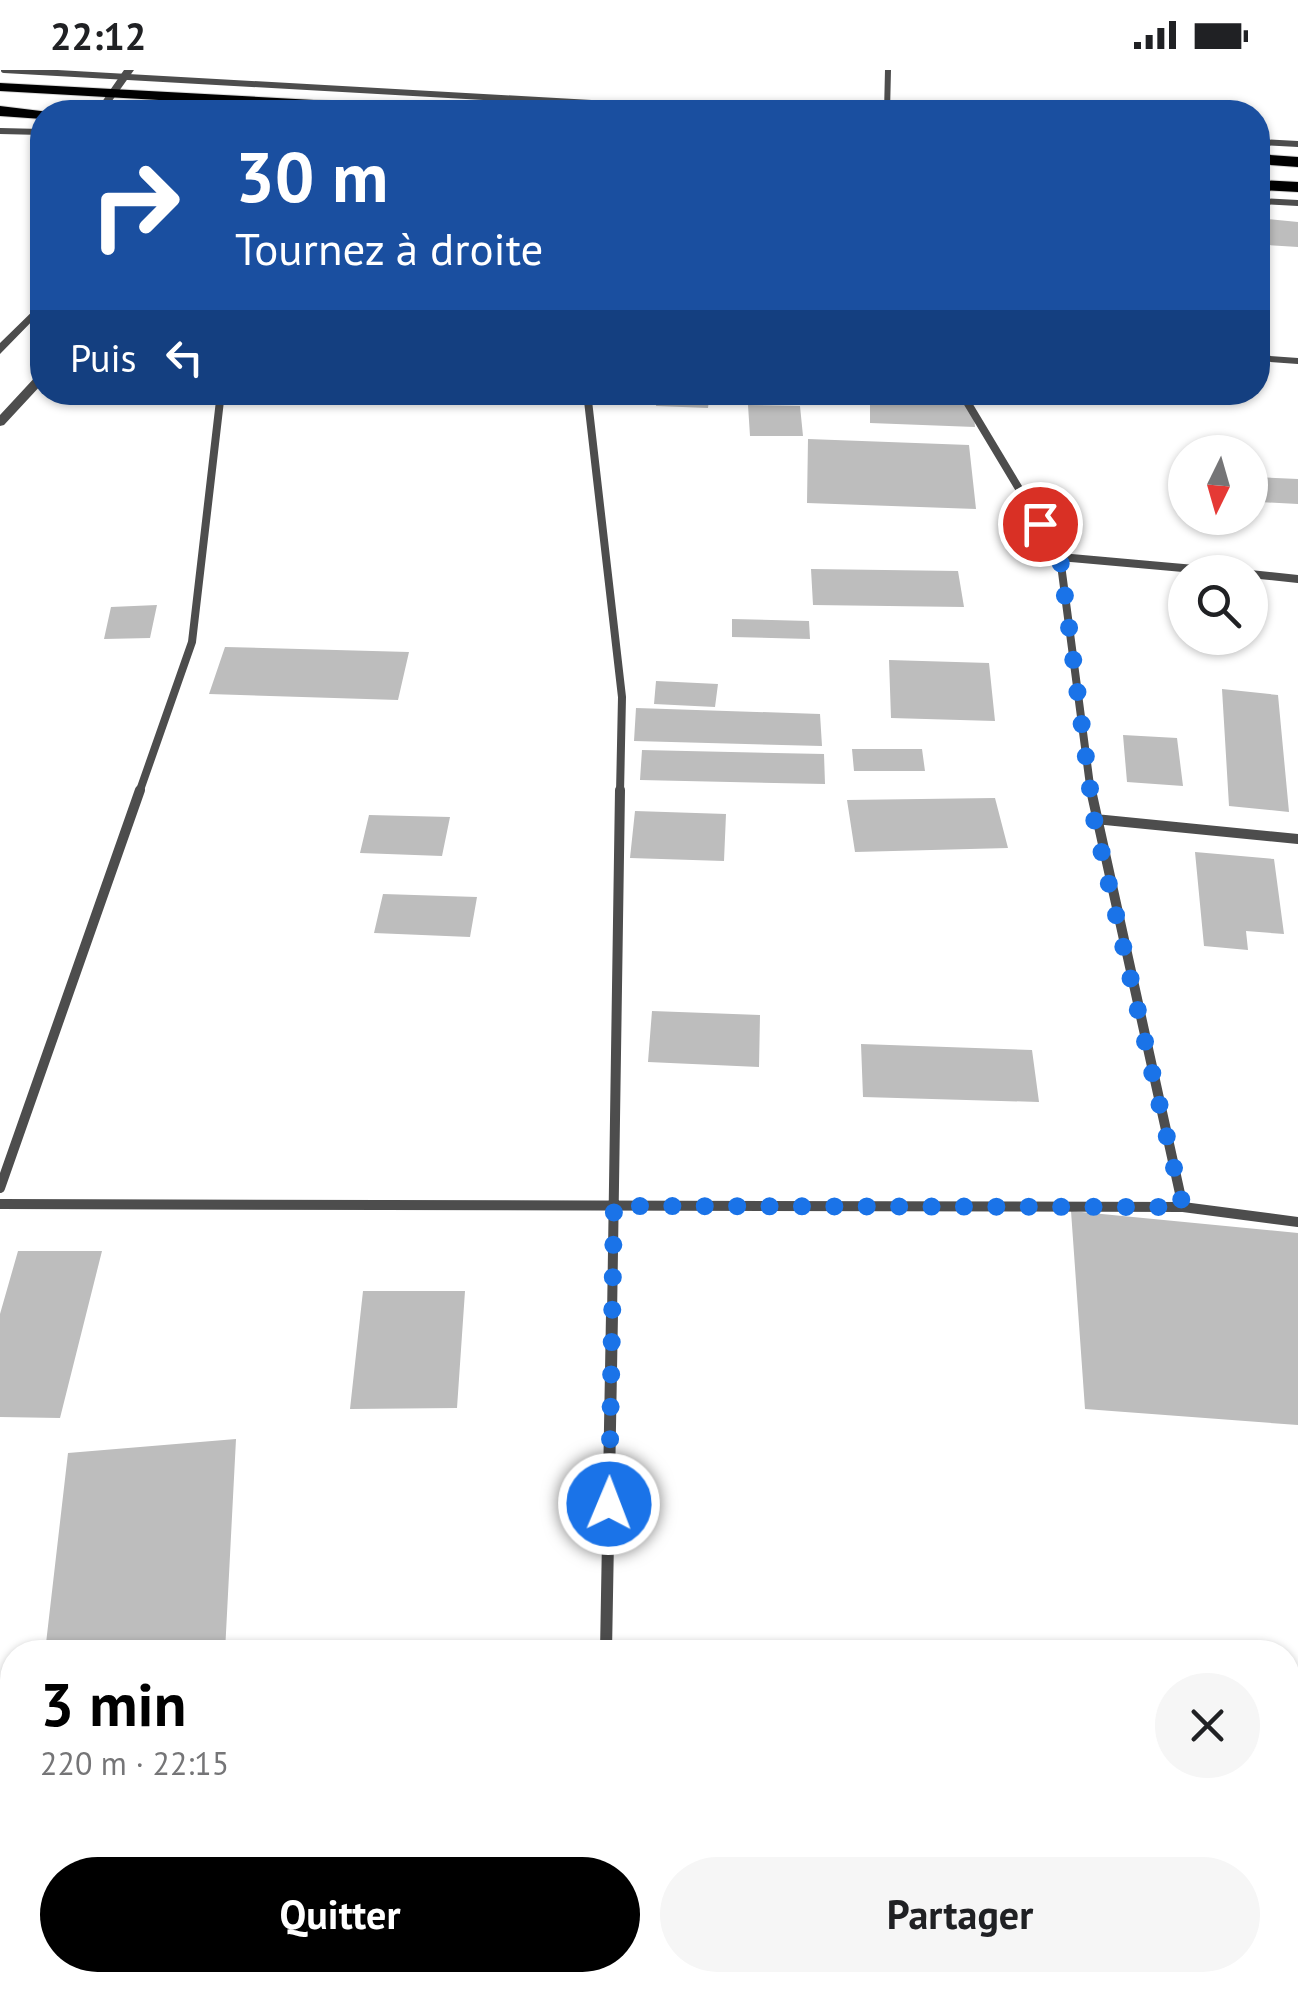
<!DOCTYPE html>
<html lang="fr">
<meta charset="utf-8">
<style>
:root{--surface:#fff;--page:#f6f6f6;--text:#202124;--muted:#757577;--accent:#000}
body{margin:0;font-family:"PT Sans",sans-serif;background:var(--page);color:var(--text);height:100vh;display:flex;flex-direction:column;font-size:38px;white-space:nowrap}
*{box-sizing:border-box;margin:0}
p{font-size:32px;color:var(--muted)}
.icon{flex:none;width:55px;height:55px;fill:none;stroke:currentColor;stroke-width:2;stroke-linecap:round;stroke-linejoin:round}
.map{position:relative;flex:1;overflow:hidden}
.panel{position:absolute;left:0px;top:1570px;width:1300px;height:352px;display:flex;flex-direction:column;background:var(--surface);border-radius:40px 40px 0 0;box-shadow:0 2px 8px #0004}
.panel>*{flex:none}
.guide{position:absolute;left:30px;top:30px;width:1240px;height:305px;border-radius:40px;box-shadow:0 2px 8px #0004;background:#1a4fa0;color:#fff;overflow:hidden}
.needle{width:65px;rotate:185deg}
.tools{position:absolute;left:1168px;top:365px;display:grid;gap:20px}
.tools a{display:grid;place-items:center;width:100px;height:100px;border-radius:50%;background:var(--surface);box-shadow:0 2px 8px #0004;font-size:50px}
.pin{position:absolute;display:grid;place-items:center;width:85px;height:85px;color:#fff;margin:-42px;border:5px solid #fff;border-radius:50%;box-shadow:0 2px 10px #0007}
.me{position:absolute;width:110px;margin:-55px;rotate:1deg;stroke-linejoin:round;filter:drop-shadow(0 0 8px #0008)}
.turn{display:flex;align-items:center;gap:35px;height:210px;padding:0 40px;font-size:45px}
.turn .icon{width:130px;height:130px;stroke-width:2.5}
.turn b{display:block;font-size:70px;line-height:85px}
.then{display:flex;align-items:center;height:95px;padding:0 40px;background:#0003;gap:20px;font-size:38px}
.round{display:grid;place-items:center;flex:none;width:105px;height:105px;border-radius:52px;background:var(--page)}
.head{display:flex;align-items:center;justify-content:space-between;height:170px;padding:0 40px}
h1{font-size:60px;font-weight:700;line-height:75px;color:var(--accent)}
.cta{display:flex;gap:20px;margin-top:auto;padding:20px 40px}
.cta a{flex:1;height:115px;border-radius:60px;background:var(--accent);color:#fff;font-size:40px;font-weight:700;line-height:115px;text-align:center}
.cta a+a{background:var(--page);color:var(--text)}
.status{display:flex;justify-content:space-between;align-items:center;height:70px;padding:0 50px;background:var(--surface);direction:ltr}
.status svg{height:28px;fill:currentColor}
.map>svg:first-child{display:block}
.building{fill:#bdbdbd}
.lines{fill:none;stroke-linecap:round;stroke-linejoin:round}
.trunk-casing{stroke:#dbdbdb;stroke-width:2}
.minor-far3{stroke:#4d4d4d;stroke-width:6}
.minor-far2{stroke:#4d4d4d;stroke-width:8}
.minor-far1{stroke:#4d4d4d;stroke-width:10}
.minor{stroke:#4d4d4d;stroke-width:12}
.tertiary{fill:#4d4d4d;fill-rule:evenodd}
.trunk{fill:#000;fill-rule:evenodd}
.route{stroke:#1a73e8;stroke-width:18;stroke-dasharray:0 32.4}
</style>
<div class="status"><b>22:12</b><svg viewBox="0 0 49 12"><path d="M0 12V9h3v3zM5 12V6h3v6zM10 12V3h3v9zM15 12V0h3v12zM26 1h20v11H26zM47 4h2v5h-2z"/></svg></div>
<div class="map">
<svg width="1298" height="1922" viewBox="0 0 1298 1922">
<rect width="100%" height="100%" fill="#fff"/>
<!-- building -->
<path class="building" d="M 1267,149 L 1298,152 L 1298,177 L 1268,175 Z
M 446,322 L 495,322 L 494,327 L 445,327 Z
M 658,322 L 710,322 L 708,338 L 656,336 Z
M 748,322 L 806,322 L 806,330 L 747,328 Z
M 870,322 L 972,323 L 975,357 L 870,353 Z
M 748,335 L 800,336 L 803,366 L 750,366 Z
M 808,369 L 969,375 L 976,439 L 807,433 Z
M 1254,407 L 1298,409 L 1298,434 L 1260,432 Z
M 811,499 L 958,501 L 964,537 L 813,535 Z
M 157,535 L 150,568 L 104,569 L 111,537 Z
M 732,549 L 809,551 L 810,569 L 732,567 Z
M 225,577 L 409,582 L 398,630 L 209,624 Z
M 889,590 L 989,593 L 995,651 L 891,648 Z
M 656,611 L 718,614 L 715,637 L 654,634 Z
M 1222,619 L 1278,625 L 1289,742 L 1229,736 Z
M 636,638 L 820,644 L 822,676 L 634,671 Z
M 1123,665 L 1177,668 L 1183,716 L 1127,712 Z
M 852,679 L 922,679 L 925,701 L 854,701 Z
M 642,680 L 824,684 L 825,714 L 640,710 Z
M 995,728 L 1008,778 L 855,782 L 847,730 Z
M 635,741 L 726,744 L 724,791 L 630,788 Z
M 369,745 L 450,747 L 442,786 L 360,783 Z
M 1195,782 L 1274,789 L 1284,864 L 1246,861 L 1248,880 L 1204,876 Z
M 383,824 L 477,827 L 470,867 L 374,863 Z
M 652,941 L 760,945 L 759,997 L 648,992 Z
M 861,974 L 1032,980 L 1039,1032 L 863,1027 Z
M 1071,1141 L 1298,1163 L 1298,1355 L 1085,1339 Z
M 18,1181 L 102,1181 L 60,1348 L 0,1347 L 0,1244 Z
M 363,1221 L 465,1221 L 457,1338 L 350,1339 Z
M 236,1369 L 225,1582 L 45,1582 L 68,1383 Z"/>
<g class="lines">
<!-- trunk casing -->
<g class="trunk-casing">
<path id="trunk" d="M 0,13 L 443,37 L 451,42 L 372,42 L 0,21 Z
M 0,36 L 49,42 L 42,42 L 42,49 L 0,46 Z
M 1258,84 L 1298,87 L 1298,97 L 1258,94 Z
M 1258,110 L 1298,112 L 1298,122 L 1258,120 Z"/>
</g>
<!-- minor-far3 -->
<path class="minor-far3" d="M 4,0 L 750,42
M 887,42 L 888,0
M 0,61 L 42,62
M 1258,72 L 1298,74
M 1258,131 L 1298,133
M 1258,288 L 1298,291"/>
<!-- minor-far2 -->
<path class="minor-far2" d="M 587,322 L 622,627 L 620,723
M 961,322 L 1060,487 L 1091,723
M 1060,487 L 1228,502
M 1250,504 L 1298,509
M 139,723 L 192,572 L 221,322"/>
<!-- minor-far1 -->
<path class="minor-far1" d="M 1091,720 L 1183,1137
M 1095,749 L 1298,769
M 0,1118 L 140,720
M 0,1134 L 1183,1137 L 1298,1152
M 612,1247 L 620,720"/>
<!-- minor -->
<path class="minor" d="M 606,1582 L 612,1244
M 1288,1719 L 1298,1718
M 0,1778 L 12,1777
M 728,1910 L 737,1922"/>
<!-- tertiary -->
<path class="tertiary" d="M 124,0 L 134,0 L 104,42 L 95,42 Z
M 271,30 L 276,33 L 269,42 L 261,42 Z
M 42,232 L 42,241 L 0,284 L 0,273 Z
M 38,304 L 42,304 L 42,314 L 4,355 L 0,356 L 0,345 Z"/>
<!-- trunk -->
<use href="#trunk" class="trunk"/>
</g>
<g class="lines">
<!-- route -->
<path class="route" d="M 609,1434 L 614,1136 L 1183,1137 L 1094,749 L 1060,488 L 1040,454"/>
</g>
</svg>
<div class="tools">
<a><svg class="needle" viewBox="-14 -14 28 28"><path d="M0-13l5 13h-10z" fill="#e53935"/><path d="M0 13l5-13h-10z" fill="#757577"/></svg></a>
<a><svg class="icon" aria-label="search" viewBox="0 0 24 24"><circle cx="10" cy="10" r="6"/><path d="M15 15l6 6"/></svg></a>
</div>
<div class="pin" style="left:1040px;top:454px;background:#d93025"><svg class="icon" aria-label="arrive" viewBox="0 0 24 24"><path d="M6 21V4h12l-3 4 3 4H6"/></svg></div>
<svg class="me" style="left:609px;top:1434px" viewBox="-20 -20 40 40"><circle r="17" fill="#1a73e8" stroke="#fff" stroke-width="3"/><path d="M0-11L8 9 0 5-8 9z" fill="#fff"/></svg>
<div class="guide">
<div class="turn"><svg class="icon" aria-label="right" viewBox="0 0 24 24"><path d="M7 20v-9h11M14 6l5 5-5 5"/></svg><div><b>30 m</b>Tournez à droite</div></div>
<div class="then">Puis<svg class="icon" aria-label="left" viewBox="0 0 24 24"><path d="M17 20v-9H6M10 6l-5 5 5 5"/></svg></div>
</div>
<section class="panel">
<div class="head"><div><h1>3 min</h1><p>220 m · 22:15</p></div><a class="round"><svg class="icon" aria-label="close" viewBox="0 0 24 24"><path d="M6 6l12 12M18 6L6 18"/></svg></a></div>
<div class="cta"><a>Quitter</a><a>Partager</a></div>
</section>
</div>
